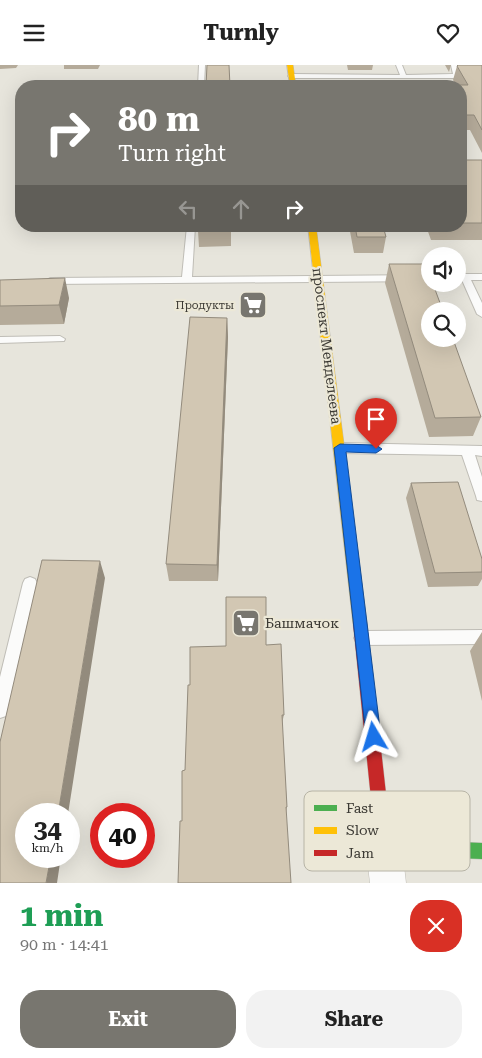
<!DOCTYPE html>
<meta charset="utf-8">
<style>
:root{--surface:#fff;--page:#f2f2f2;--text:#222;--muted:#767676;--accent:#78766f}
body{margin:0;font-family:"Roboto Serif",serif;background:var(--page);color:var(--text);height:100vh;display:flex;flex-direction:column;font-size:19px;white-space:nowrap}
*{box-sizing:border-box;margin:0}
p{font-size:16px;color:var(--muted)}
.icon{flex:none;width:28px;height:28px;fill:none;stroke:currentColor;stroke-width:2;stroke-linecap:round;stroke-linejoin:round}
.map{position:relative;height:818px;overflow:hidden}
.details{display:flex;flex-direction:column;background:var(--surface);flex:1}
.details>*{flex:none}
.top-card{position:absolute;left:15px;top:15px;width:452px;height:152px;border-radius:20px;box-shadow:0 5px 20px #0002;background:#78766f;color:#fff;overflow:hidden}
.tools{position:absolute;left:421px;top:182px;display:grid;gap:10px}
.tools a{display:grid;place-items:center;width:45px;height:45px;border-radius:50%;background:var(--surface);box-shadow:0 5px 20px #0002;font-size:25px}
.speed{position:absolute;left:15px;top:738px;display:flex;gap:10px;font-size:25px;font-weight:700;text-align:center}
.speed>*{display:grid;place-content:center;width:65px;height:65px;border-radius:50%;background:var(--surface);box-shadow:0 5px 20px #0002;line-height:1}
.speed small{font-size:12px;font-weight:400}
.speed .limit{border:8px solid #d22;background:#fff;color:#111}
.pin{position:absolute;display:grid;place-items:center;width:42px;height:42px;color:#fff;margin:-51px -21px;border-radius:50% 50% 50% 0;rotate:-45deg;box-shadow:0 0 5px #0007}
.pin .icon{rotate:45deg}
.me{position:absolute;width:55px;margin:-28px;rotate:353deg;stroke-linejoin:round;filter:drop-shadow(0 0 4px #0008)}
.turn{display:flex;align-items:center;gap:18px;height:105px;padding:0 20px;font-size:22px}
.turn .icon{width:65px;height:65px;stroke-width:2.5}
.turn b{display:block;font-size:35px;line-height:42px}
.lanes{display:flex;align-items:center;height:48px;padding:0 20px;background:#0003;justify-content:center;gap:25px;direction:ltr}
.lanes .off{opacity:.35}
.round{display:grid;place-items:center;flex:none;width:52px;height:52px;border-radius:20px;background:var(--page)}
.summary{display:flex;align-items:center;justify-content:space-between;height:85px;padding:0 20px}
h1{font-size:30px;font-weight:700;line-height:38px;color:#1e9e55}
.primary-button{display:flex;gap:10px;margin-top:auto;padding:10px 20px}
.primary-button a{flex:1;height:58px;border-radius:20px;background:var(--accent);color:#fff;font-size:20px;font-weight:700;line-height:58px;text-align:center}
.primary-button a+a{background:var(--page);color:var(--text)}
header{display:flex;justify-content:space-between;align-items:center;height:65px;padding:0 20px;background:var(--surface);font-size:22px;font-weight:700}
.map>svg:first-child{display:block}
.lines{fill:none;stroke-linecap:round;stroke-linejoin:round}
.lane-casing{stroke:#bfbdb6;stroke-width:2}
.street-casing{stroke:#bfbdb6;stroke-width:1}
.fast-casing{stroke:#bfbdb6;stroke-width:1}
.slow-casing{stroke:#bfbdb6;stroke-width:1}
.jam-casing{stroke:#bfbdb6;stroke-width:1}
.lane{fill:#fbfbfa;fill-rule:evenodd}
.street{fill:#fbfbfa;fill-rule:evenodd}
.fast{fill:#4caf50;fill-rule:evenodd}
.slow{fill:#ffc107;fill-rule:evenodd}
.jam{fill:#c62828;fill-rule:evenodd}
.wall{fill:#b5ab9a}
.shaded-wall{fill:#938b7d}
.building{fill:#d2c7b3;stroke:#938b7d}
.route{fill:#1a73e8;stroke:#114b97}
.labels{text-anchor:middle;stroke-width:4.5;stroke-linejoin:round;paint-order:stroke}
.far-poi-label{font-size:11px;fill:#3c3a34;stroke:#ece8d7;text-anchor:end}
.street-label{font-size:14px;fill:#3c3a34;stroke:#ece8d7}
.poi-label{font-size:14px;fill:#3c3a34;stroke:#ece8d7;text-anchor:start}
.key{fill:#ece8d7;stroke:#b7b4a6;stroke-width:1}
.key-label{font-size:14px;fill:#3c3a34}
</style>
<header><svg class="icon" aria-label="menu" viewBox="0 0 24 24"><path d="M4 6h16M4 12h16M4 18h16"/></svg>Turnly<svg class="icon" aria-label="heart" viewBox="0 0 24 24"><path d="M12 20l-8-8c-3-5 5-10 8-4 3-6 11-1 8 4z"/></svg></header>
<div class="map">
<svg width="482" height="818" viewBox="0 0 482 818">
<rect width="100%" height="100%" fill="#e7e5dc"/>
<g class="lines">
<!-- lane casing -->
<g class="lane-casing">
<path id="lane" d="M 199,0 L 205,0 L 204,21 L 198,21 Z
M 396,0 L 402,0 L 406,10 L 453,9 L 451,0 L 457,0 L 460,11 L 457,13 L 291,13 L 288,11 L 291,9 L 400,10 Z
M 187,161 L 195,161 L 192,212 L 430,210 L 430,216 L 50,219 L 45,216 L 50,213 L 182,212 Z
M 458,209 L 482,209 L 482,215 L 471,215 L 482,238 L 482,252 L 477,249 L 462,215 L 458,215 Z
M 60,271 L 65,274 L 64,276 L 0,278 L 0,272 Z
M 340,378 L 482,381 L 482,391 L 475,390 L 482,412 L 482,436 L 477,435 L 476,431 L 462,390 L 340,388 L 334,383 Z
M 30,512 L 35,514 L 37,518 L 8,645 L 6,651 L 0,653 L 0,612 L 23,518 L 25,514 Z
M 482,565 L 482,579 L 362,580 L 357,578 L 354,573 L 357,568 L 362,566 Z"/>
</g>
<!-- street casing -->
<g class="street-casing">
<path id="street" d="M 385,774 L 397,780 L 403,792 L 406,818 L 370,818 L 367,792 L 373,780 Z"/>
</g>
<!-- fast casing -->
<g class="fast-casing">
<path id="fast" d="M 457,777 L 482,778 L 482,794 L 457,793 L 400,799 L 394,797 L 392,791 L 394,785 L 400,783 Z"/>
</g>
<!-- slow casing -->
<g class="slow-casing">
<path id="slow" d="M 287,0 L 293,0 L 296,21 L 290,21 Z
M 308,161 L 316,161 L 367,558 L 365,562 L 360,564 L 355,562 L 353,558 Z"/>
</g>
<!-- jam casing -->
<g class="jam-casing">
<path id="jam" d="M 360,552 L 365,554 L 367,558 L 392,783 L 400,783 L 406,785 L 408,791 L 406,797 C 397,800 388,801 379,798 L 377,792 L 353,558 L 355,554 Z"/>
</g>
<!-- lane -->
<use href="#lane" class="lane"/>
<!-- street -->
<use href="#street" class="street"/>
<!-- fast -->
<use href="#fast" class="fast"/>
<!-- slow -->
<use href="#slow" class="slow"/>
<!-- jam -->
<use href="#jam" class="jam"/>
</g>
<!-- wall -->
<path class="wall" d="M 0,0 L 18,0 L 16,3 L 0,4 Z
M 64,0 L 100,0 L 98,4 L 64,4 Z
M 347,0 L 373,0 L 372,5 L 348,5 Z
M 445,0 L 451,0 L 449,7 Z
M 482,0 L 482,88 L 470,65 L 461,65 L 461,21 L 372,21 L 372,20 L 456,20 L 453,15 L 457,1 Z
M 461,95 L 482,95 L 482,175 L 431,175 L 426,161 L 461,161 Z
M 231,161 L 231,181 L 199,182 L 198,166 Z
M 349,161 L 383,161 L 386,172 L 383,188 L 354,188 Z
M 389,199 L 481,352 L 473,371 L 429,372 L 385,218 Z
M 0,215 L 69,233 L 64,259 L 0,260 Z
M 227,253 L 228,272 L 218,516 L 169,516 L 166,499 Z
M 411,418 L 482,494 L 482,514 L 478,521 L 428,522 L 406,433 Z
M 482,567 L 482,636 L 470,586 Z
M 266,580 L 284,650 L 282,658 L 287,742 L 286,747 L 182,756 L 190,620 L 226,581 Z"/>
<!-- shaded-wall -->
<path class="shaded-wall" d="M 65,213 L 69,233 L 64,259 L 59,240 Z
M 227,253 L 228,272 L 218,516 L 217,500 Z
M 100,496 L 105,513 L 68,749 L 58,749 Z
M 51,791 L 61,791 L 57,818 L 46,818 Z"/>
<!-- building -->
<path class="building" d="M 207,0 L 229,0 L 230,21 L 206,21 Z
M 458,0 L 482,0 L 482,65 L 474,50 L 461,50 L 461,21 L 373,21 L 372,20 L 468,20 L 457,1 Z
M 461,95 L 482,95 L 482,158 L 461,158 Z
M 198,161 L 231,161 L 231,166 L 198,166 Z
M 355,161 L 383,161 L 386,172 L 357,172 Z
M 389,199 L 426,199 L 430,211 L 430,219 L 433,219 L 443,246 L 430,246 L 430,274 L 453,274 L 481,352 L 435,353 Z
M 65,213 L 59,240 L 0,241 L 0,215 Z
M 190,252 L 227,253 L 217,500 L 166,499 Z
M 458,417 L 482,494 L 482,507 L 435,508 L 411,418 Z
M 42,495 L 100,496 L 58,749 L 26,749 L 26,791 L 51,791 L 46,818 L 0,818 L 0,677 Z
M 226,532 L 266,532 L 266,580 L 281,579 L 284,650 L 282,650 L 287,742 L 286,742 L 291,818 L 178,818 L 180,756 L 182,756 L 182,706 L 185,705 L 188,620 L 190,620 L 190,582 L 226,581 Z"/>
<!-- route -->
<path class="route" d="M 340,379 L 376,380 L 382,384 L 376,388 L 346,387 L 381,672 L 379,677 L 374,680 L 368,677 L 366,672 L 334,383 Z"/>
<!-- icons -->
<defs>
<g id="supermarket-square" transform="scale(1.4375)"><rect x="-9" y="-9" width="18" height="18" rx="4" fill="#78766f" stroke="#ece8d7"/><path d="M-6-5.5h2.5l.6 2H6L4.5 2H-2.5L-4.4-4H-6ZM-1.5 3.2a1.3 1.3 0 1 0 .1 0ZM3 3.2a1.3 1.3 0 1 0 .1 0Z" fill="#fff"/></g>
</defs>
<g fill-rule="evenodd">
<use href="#supermarket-square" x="253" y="240"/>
<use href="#supermarket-square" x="246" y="558"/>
</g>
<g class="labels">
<!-- far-poi labels -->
<g class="far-poi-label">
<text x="234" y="244">Продукты</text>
</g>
<!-- street labels -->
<g class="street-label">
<text transform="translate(327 281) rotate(83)" y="5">проспект Менделеева</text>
</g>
<!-- poi labels -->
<g class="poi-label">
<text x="265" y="563">Башмачок</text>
</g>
</g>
<!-- legend -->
<rect x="304" y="726" width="166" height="80" rx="8" class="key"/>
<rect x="314" y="740" width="23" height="6" fill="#4caf50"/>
<rect x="314" y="762" width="23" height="7" fill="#ffc107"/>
<rect x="314" y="785" width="23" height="6" fill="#c62828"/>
<g class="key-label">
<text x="346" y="748">Fast</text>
<text x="346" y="770">Slow</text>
<text x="346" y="793">Jam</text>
</g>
</svg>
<div class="tools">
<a><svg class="icon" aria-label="sound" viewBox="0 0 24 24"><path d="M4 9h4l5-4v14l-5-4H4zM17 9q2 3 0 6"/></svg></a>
<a><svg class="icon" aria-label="search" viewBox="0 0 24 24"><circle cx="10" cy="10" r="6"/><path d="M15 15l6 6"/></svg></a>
</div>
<div class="speed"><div>34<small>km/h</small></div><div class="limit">40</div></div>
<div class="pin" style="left:376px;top:384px;background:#d93025"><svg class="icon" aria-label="arrive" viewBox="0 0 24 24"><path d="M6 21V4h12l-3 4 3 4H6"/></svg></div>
<svg class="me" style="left:374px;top:672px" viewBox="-20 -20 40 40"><path d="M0-17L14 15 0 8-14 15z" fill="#1a73e8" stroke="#fff" stroke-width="4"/></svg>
<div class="top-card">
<div class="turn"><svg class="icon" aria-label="right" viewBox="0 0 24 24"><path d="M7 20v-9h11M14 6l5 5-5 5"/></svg><div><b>80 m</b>Turn right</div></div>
<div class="lanes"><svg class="icon off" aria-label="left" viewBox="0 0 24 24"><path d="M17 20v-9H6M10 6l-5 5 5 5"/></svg><svg class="icon off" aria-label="ahead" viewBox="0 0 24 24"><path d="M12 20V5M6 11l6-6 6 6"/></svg><svg class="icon" aria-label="right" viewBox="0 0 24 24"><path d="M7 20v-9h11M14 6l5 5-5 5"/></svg></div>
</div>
</div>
<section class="details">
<div class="summary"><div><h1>1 min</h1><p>90 m · 14:41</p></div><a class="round" style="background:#d93025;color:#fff"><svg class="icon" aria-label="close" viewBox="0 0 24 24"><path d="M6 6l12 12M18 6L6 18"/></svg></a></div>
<div class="primary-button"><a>Exit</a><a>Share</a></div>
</section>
